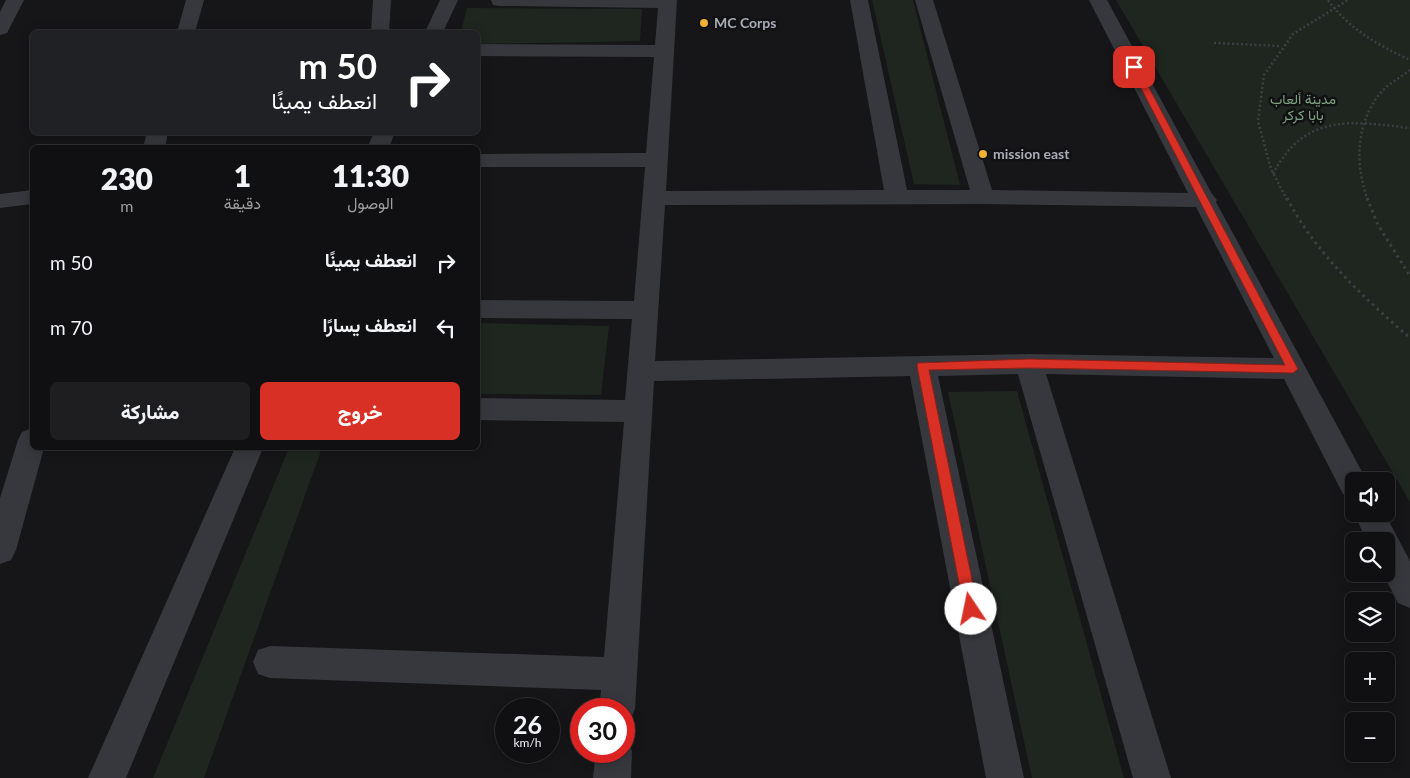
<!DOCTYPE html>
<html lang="ar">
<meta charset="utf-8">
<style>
:root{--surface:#101012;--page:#1e1e20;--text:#f1f3f6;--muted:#9c9d9f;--line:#303032;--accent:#d93025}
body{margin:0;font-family:Lato,Vazirmatn,sans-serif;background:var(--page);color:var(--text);direction:rtl;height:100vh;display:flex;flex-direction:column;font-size:19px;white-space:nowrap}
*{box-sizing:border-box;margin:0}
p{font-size:16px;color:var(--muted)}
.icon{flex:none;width:28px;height:28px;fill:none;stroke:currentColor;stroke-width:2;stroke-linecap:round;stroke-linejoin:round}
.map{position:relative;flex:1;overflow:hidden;direction:ltr}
.side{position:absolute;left:30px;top:145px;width:450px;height:305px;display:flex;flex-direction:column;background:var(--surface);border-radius:8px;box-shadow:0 2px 12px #0003,0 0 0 1px var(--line);direction:rtl}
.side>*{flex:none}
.top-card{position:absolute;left:30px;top:30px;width:450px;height:105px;border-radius:8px;box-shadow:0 2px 12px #0003,0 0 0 1px var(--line);direction:rtl;background:#202124;color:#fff;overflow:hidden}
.controls{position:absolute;left:1345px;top:472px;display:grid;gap:10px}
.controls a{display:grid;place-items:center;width:50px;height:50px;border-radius:8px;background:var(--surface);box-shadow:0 2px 12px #0003,0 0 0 1px var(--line);font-size:25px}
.speed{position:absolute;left:495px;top:698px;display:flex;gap:10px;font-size:25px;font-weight:700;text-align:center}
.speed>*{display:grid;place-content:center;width:65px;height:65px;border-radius:50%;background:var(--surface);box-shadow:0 2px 12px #0003,0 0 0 1px var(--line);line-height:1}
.speed small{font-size:12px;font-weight:400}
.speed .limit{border:8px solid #d22;background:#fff;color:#111}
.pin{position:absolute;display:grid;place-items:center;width:42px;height:42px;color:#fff;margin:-21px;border-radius:10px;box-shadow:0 2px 8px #0006}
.me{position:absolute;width:55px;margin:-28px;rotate:349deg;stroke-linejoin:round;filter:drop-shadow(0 0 4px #0008)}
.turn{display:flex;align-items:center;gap:18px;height:105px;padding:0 20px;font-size:22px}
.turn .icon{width:65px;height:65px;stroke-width:2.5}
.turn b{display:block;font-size:35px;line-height:42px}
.eta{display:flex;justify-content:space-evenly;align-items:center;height:85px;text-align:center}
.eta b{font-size:30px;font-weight:800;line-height:35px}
.cta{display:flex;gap:10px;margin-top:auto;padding:10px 20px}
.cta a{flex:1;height:58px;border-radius:8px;background:var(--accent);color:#fff;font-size:20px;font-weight:800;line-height:58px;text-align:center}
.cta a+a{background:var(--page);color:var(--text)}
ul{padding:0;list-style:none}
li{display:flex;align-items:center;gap:15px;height:65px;padding:0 20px}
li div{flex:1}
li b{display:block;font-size:19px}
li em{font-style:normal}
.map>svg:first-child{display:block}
.green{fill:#1e261f}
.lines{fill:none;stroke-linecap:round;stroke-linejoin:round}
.path-far1{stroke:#3d3f44;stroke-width:2.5;stroke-dasharray:2 2.5;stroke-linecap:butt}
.path{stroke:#3d3f44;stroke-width:3;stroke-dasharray:2.5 4;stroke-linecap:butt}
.minor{fill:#37383d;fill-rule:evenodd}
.route{fill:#d93025;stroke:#8d1f18}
.poi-dot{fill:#f2b134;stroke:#111113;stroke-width:2}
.labels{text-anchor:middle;stroke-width:5;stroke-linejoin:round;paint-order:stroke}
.far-poi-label{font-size:14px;font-weight:bold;fill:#a8adb8;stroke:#111113;text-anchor:start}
.far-park-label{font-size:14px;fill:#7fa381;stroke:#111113}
</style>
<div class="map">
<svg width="1410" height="778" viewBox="0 0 1410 778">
<rect width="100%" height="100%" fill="#161618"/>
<!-- green -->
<path class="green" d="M 872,0 L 913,0 L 960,185 L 914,184 Z
M 1116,0 L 1410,0 L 1410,502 Z
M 467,8 L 642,9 L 640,41 L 478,44 L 478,32 L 461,32 Z
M 478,323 L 609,326 L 601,395 L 478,394 Z
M 1017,391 L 1124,778 L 1032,778 L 948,392 Z
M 289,448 L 322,448 L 204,778 L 153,778 Z"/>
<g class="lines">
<!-- path-far1 -->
<path class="path-far1" d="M 1328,0 C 1349,29 1378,45 1410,60
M 1214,43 L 1280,46
M 1273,174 C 1305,113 1350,121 1410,128
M 1287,200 L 1271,169 L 1258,121 L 1264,75 L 1293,34 L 1348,0
M 1368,200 C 1354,164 1356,121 1382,91 C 1390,83 1401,77 1410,70"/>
<!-- path -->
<path class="path" d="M 1287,198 C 1316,254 1363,297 1410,338
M 1367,198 L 1378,225 L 1410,276"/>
<!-- minor -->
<path class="minor" d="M 6,0 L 24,0 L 7,33 L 0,35 L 0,12 Z
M 186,0 L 204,0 L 195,32 L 177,32 Z
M 373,0 L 391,0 L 389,32 L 371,32 Z
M 440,0 L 458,0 L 443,32 L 425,32 Z
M 491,0 L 677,0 L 666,191 L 884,190 L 850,0 L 868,0 L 907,190 L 970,190 L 915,0 L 933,0 L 992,190 L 1188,193 L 1089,0 L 1107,0 L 1212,194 L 1217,200 L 1216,202 L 1367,481 L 1354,481 L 1354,497 L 1343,494 L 1284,379 L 1046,374 L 1171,778 L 1133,778 L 1018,374 L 938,376 L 1024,778 L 986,778 L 910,376 L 654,381 L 637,674 L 635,709 L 630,721 L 624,724 L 624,709 L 599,709 L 601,690 L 270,678 L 258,674 L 253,662 L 258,650 L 270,646 L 604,657 L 624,422 L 478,420 L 478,398 L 625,400 L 632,319 L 478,318 L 478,300 L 634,301 L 645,167 L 478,167 L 478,154 L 646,153 L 654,57 L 478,56 L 478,44 L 655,45 L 658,8 L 499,6 L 493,5 ZM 983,204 L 1196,207 L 1274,358 L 1029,354 L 655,361 L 665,205 Z
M 147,132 L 168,132 L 165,148 L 143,148 Z
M 374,132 L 395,132 L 389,148 L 367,148 Z
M 32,190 L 32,204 L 0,208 L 0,194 Z
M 32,428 L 32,448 L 44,448 L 16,550 L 11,560 L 0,564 L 0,498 L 18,440 L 22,432 Z
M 235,448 L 263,448 L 126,778 L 88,778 Z
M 1354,514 L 1385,514 L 1410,561 L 1410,608 L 1398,603 L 1383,574 L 1386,574 L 1386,541 L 1367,541 Z
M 624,737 L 627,738 L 632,751 L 631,778 L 593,778 L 596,751 L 624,751 Z"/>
</g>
<!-- route -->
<path class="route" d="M 1134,64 L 1138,67 L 1298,369 L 1293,373 L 1029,368 L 929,370 L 978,609 L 976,614 L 971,616 L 966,614 L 964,609 L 917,366 L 918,363 L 1029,359 L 1285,365 L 1130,67 Z"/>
<!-- markers -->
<g class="poi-dot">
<circle cx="704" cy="23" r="5"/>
<circle cx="983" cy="154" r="5"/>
</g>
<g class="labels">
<!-- far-poi labels -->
<g class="far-poi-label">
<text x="714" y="28">MC Corps</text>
<text x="993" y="159">mission east</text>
</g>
<!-- far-park labels -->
<g class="far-park-label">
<text x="1303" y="104">مدينة ألعاب<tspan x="1303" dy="16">بابا كركر</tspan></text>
</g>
</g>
</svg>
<div class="controls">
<a><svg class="icon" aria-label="sound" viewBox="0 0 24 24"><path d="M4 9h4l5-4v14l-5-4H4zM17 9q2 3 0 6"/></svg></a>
<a><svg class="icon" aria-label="search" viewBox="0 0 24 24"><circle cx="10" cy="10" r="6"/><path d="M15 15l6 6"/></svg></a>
<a><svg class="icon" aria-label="layers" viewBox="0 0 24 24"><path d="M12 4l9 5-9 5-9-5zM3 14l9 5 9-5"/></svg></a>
<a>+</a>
<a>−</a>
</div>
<div class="speed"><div>26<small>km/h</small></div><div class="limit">30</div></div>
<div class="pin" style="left:1134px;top:67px;background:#d93025"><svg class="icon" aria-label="arrive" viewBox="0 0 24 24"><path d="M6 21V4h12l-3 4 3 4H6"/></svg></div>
<svg class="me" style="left:971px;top:609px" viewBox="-20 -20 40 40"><circle r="19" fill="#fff"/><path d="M0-13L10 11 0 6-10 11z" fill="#d93025"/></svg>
<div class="top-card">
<div class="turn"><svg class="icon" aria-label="right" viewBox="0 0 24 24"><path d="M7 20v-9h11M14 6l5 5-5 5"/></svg><div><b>50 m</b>انعطف يمينًا</div></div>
</div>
<section class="side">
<div class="eta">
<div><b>11:30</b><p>الوصول</p></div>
<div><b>1</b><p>دقيقة</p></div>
<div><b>230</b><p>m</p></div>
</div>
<ul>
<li><svg class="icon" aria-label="right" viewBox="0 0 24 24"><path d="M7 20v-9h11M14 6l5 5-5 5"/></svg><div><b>انعطف يمينًا</b></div><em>50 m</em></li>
<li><svg class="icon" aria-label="left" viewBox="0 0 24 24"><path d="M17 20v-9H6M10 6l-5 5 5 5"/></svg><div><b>انعطف يسارًا</b></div><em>70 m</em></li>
</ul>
<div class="cta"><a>خروج</a><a>مشاركة</a></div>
</section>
</div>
